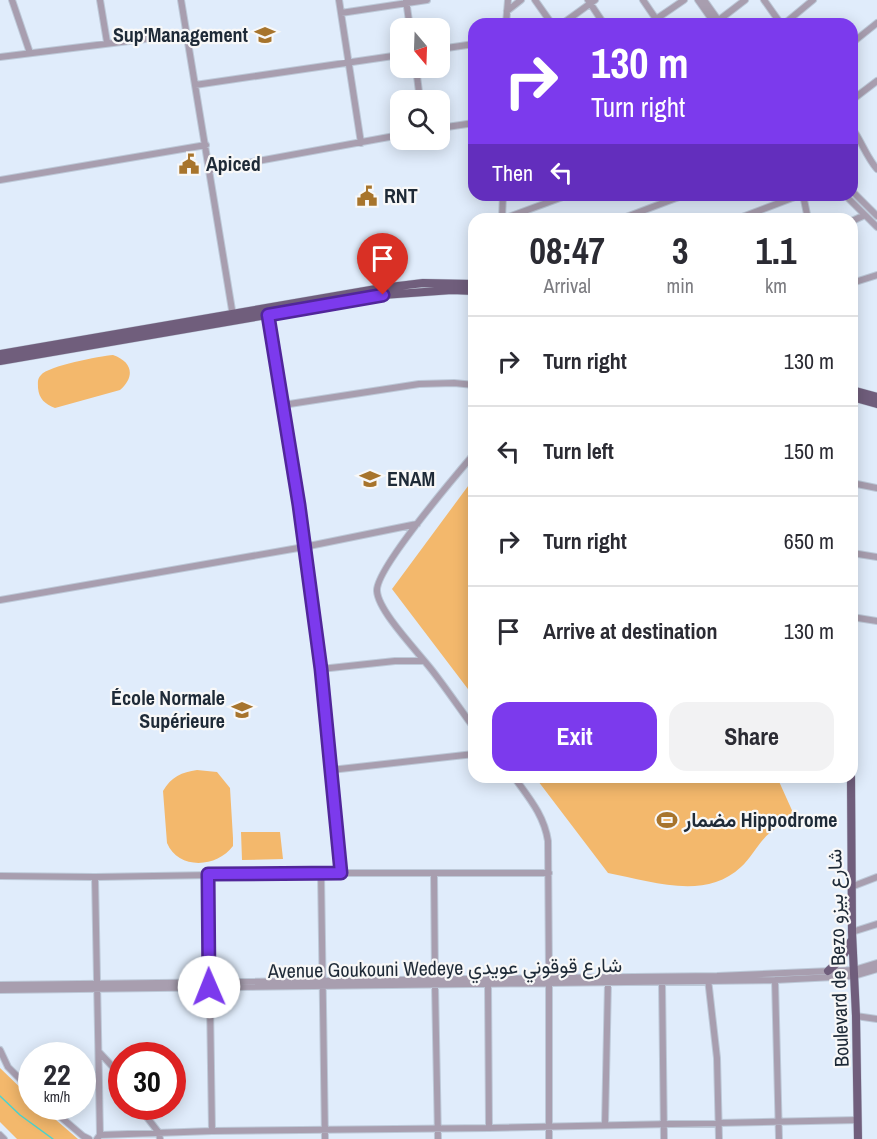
<!DOCTYPE html>
<meta charset="utf-8">
<style>
:root{--surface:#fff;--page:#f2f2f3;--text:#2b2b33;--muted:#7c7c81;--line:#e1e1e2;--accent:#7c3aed}
body{margin:0;font-family:"Archivo Narrow",Vazirmatn,sans-serif;background:var(--page);color:var(--text);height:100vh;display:flex;flex-direction:column;font-size:22px;white-space:nowrap}
*{box-sizing:border-box;margin:0}
p{font-size:20px;color:var(--muted)}
.icon{flex:none;width:33px;height:33px;fill:none;stroke:currentColor;stroke-width:2;stroke-linecap:round;stroke-linejoin:round}
.map{position:relative;flex:1;overflow:hidden}
.panel{position:absolute;left:468px;top:213px;width:390px;height:570px;display:flex;flex-direction:column;background:var(--surface);border-radius:18px;box-shadow:0 3px 15px #0003}
.panel>*{flex:none}
.banner{position:absolute;left:468px;top:18px;width:390px;height:183px;border-radius:18px;box-shadow:0 3px 15px #0003;background:#7c3aed;color:#fff;overflow:hidden}
.needle{width:39px;rotate:161deg}
.fabs{position:absolute;left:390px;top:18px;display:grid;gap:12px}
.fabs a{display:grid;place-items:center;width:60px;height:60px;border-radius:12px;background:var(--surface);box-shadow:0 3px 15px #0003;font-size:30px}
.speed{position:absolute;left:18px;top:1042px;display:flex;gap:12px;font-size:30px;font-weight:700;text-align:center}
.speed>*{display:grid;place-content:center;width:78px;height:78px;border-radius:50%;background:var(--surface);box-shadow:0 3px 15px #0003;line-height:1}
.speed small{font-size:15px;font-weight:400}
.speed .limit{border:9px solid #d22;background:#fff;color:#111}
.pin{position:absolute;display:grid;place-items:center;width:51px;height:51px;color:#fff;margin:-62px -26px;border-radius:50% 50% 50% 0;rotate:-45deg;box-shadow:0 0 6px #0007}
.pin .icon{rotate:45deg}
.me{position:absolute;width:66px;margin:-33px;rotate:359deg;stroke-linejoin:round;filter:drop-shadow(0 0 4px #0008)}
.turn{display:flex;align-items:center;gap:21px;height:126px;padding:0 24px;font-size:27px}
.turn .icon{width:78px;height:78px;stroke-width:2.5}
.turn b{display:block;font-size:42px;line-height:51px}
.then{display:flex;align-items:center;height:57px;padding:0 24px;background:#0003;gap:12px;font-size:22px}
.eta{display:flex;justify-content:space-evenly;align-items:center;height:102px;text-align:center}
.eta b{font-size:36px;font-weight:800;line-height:42px}
.action{display:flex;gap:12px;margin-top:auto;padding:12px 24px}
.action a{flex:1;height:69px;border-radius:18px;background:var(--accent);color:#fff;font-size:24px;font-weight:800;line-height:69px;text-align:center}
.action a+a{background:var(--page);color:var(--text)}
ul{padding:0;list-style:none}
li{display:flex;align-items:center;gap:18px;height:90px;padding:0 24px;border-top:2px solid var(--line)}
li div{flex:1}
li b{display:block;font-size:22px}
li em{font-style:normal}
.map>svg:first-child{display:block}
.green{fill:#f3b86c}
.lines{fill:none;stroke-linecap:round;stroke-linejoin:round}
.stream{stroke:#49d4d0;stroke-width:1.5}
.minor-casing{stroke:#bdc9d8;stroke-width:8}
.major-casing{stroke:#bdc9d8;stroke-width:9}
.minor{stroke:#a89eaf;stroke-width:6}
.major{stroke:#705e7c;stroke-width:8}
.route-casing{stroke:#51269a;stroke-width:15}
.route{stroke:#7c3aed;stroke-width:10}
.labels{text-anchor:middle;stroke-width:4.5;stroke-linejoin:round;paint-order:stroke}
.poi-label{font-size:20px;font-weight:bold;fill:#1e2a37;stroke:#f8f8f8;text-anchor:start}
.street-label{font-size:20px;fill:#1e2a37;stroke:#f8f8f8}
</style>
<div class="map">
<svg width="877" height="1139" viewBox="0 0 877 1139">
<rect width="100%" height="100%" fill="#e0ecfb"/>
<!-- green -->
<path class="green" d="M 113,355 C 133,362 135,377 120,390 L 55,408 C 45,404 39,399 38,388 C 38,383 37,379 41,375 C 48,366 100,356 113,355 Z
M 474,478 L 474,697 L 392,589 Z
M 197,770 L 217,772 L 230,788 L 233,838 L 233,846 C 217,868 178,870 167,843 L 163,791 C 171,777 182,772 197,770 Z
M 535,777 L 777,777 L 795,817 C 787,822 778,826 771,832 C 759,841 752,857 741,867 C 705,901 651,881 608,873 Z
M 241,832 L 280,832 L 283,859 L 242,860 Z
M 0,1068 L 31,1098 L 32,1107 L 41,1107 L 78,1139 L 17,1139 L 0,1122 Z"/>
<g class="lines">
<!-- stream -->
<path class="stream" d="M 0,1096 L 20,1115 L 53,1139"/>
<!-- minor casing -->
<g class="minor-casing">
<path id="minor" d="M 12,0 L 30,53
M 100,0 L 107,42
M 181,0 L 233,316
M 339,0 L 361,143
M 406,0 L 410,28
M 535,0 L 552,24
M 588,0 L 604,24
M 643,0 L 656,19
M 698,0 L 715,24
M 704,0 L 721,24
M 764,0 L 781,24
M 507,11 L 521,0
M 341,13 L 427,0
M 719,20 L 745,0
M 506,24 L 508,0
M 562,24 L 595,0
M 649,24 L 684,0
M 784,24 L 813,0
M 852,43 L 877,23
M 440,49 L 474,44
M 0,57 L 186,34
M 416,68 L 420,100
M 195,85 L 400,55
M 852,100 L 877,81
M 440,128 L 474,123
M 852,128 C 862,142 866,156 877,169
M 209,170 L 400,135
M 0,180 L 206,145
M 852,191 L 877,216
M 803,195 L 808,219
M 845,195 L 877,227
M 502,219 L 503,195
M 503,219 L 568,195
M 621,219 L 684,195
M 737,219 L 800,195
M 852,221 L 865,215
M 852,283 L 877,275
M 268,315 L 299,505 L 321,669 L 341,873
M 283,405 L 419,384 L 454,383 L 474,385
M 474,454 C 457,474 375,570 377,591 C 378,611 418,652 431,669 C 446,688 460,709 474,728
M 852,483 L 877,488
M 852,553 L 877,557
M 0,600 L 304,547 L 417,524
M 852,617 L 877,621
M 321,669 L 395,661 L 424,661
M 331,770 L 474,754
M 514,777 C 529,798 544,815 548,841 L 549,978
M 321,873 L 325,1139
M 434,873 L 435,979
M 208,874 L 212,1131
M 0,876 L 95,877 L 321,873 L 549,873
M 95,877 L 100,1135
M 851,887 L 877,877
M 852,932 L 877,924
M 708,979 L 717,1058 L 719,1139
M 775,980 L 779,1139
M 662,981 L 664,1139
M 488,984 L 489,1128
M 0,985 L 717,976 L 854,970 L 877,963
M 435,985 L 438,1139
M 0,990 L 775,980 L 854,976 L 877,969
M 856,1016 L 877,1019
M 0,1050 L 8,1067 L 32,1091
M 99,1052 L 112,1066 L 122,1081
M 49,1107 L 83,1136 L 89,1139
M 139,1107 L 159,1133 L 160,1139
M 605,1125 L 608,982
M 0,1135 L 4,1139
M 97,1139 L 100,1135 L 212,1131 L 489,1128 L 858,1120
M 549,1139 L 549,983"/>
</g>
<!-- major casing -->
<g class="major-casing">
<path id="major" d="M 0,354 L 382,288 L 423,283 L 474,284
M 0,361 L 383,295 L 452,290 L 474,291
M 852,390 L 877,397
M 852,397 L 877,404
M 851,777 L 852,932 L 856,1016 L 858,1139
M 828,971 C 839,962 846,954 851,941"/>
</g>
<!-- minor -->
<use href="#minor" class="minor"/>
<!-- major -->
<use href="#major" class="major"/>
</g>
<g class="lines">
<!-- route casing -->
<g class="route-casing">
<path id="route" d="M 209,987 L 208,874 L 341,873 L 321,669 L 299,505 L 268,315 L 383,295"/>
</g>
<!-- route -->
<use href="#route" class="route"/>
</g>
<!-- icons -->
<defs>
<g id="university-bare" transform="scale(1.62)"><path d="M0-5L7-2L0 1L-7-2ZM-4 1L0 2.5L4 1V4Q0 6-4 4Z" fill="#a7742c" stroke="#f8f8f8" stroke-width="2.5" paint-order="stroke"/></g>
<g id="civic-bare" transform="scale(1.62)"><path d="M-.6-6.5H3V-4.5H.6V-3L4-1V1h2V6H-6V1h2V-1L-.6-3ZM-1.2 2.5V6h2.4V2.5Z" fill="#a7742c" stroke="#f8f8f8" stroke-width="2.5" paint-order="stroke"/></g>
<g id="stadium-bare" transform="scale(1.62)"><path d="M0-5a6.5 5 0 1 0 0 10a6.5 5 0 1 0 0-10ZM-3.5-1.8h7v3.6h-7Z" fill="#a7742c" stroke="#f8f8f8" stroke-width="2.5" paint-order="stroke"/></g>
</defs>
<g fill-rule="evenodd">
<use href="#university-bare" x="265" y="35"/>
<use href="#civic-bare" x="189" y="164"/>
<use href="#civic-bare" x="367" y="196"/>
<use href="#university-bare" x="370" y="479"/>
<use href="#university-bare" x="242" y="710"/>
<use href="#stadium-bare" x="667" y="820"/>
</g>
<g class="labels">
<!-- poi labels -->
<g class="poi-label">
<text x="248" y="42" text-anchor="end">Sup'Management</text>
<text x="206" y="171">Apiced</text>
<text x="384" y="203">RNT</text>
<text x="387" y="486">ENAM</text>
<text x="225" y="705" text-anchor="end">École Normale<tspan x="225" dy="23">Supérieure</tspan></text>
<text x="684" y="827">مضمار Hippodrome</text>
</g>
<!-- street labels -->
<g class="street-label">
<text transform="translate(838 958) rotate(-92)" y="7">Boulevard de Bezo شارع بيزو</text>
<text transform="translate(445 968) rotate(-1)" y="7">Avenue Goukouni Wedeye شارع قوقوني عويدي</text>
</g>
</g>
</svg>
<div class="fabs">
<a><svg class="needle" viewBox="-14 -14 28 28"><path d="M0-13l5 13h-10z" fill="#e53935"/><path d="M0 13l5-13h-10z" fill="#7c7c81"/></svg></a>
<a><svg class="icon" aria-label="search" viewBox="0 0 24 24"><circle cx="10" cy="10" r="6"/><path d="M15 15l6 6"/></svg></a>
</div>
<div class="speed"><div>22<small>km/h</small></div><div class="limit">30</div></div>
<div class="pin" style="left:383px;top:295px;background:#d93025"><svg class="icon" aria-label="arrive" viewBox="0 0 24 24"><path d="M6 21V4h12l-3 4 3 4H6"/></svg></div>
<svg class="me" style="left:209px;top:987px" viewBox="-20 -20 40 40"><circle r="19" fill="#fff"/><path d="M0-13L10 11 0 6-10 11z" fill="#7c3aed"/></svg>
<div class="banner">
<div class="turn"><svg class="icon" aria-label="right" viewBox="0 0 24 24"><path d="M7 20v-9h11M14 6l5 5-5 5"/></svg><div><b>130 m</b>Turn right</div></div>
<div class="then">Then<svg class="icon" aria-label="left" viewBox="0 0 24 24"><path d="M17 20v-9H6M10 6l-5 5 5 5"/></svg></div>
</div>
<section class="panel">
<div class="eta">
<div><b>08:47</b><p>Arrival</p></div>
<div><b>3</b><p>min</p></div>
<div><b>1.1</b><p>km</p></div>
</div>
<ul>
<li><svg class="icon" aria-label="right" viewBox="0 0 24 24"><path d="M7 20v-9h11M14 6l5 5-5 5"/></svg><div><b>Turn right</b></div><em>130 m</em></li>
<li><svg class="icon" aria-label="left" viewBox="0 0 24 24"><path d="M17 20v-9H6M10 6l-5 5 5 5"/></svg><div><b>Turn left</b></div><em>150 m</em></li>
<li><svg class="icon" aria-label="right" viewBox="0 0 24 24"><path d="M7 20v-9h11M14 6l5 5-5 5"/></svg><div><b>Turn right</b></div><em>650 m</em></li>
<li><svg class="icon" aria-label="arrive" viewBox="0 0 24 24"><path d="M6 21V4h12l-3 4 3 4H6"/></svg><div><b>Arrive at destination</b></div><em>130 m</em></li>
</ul>
<div class="action"><a>Exit</a><a>Share</a></div>
</section>
</div>
